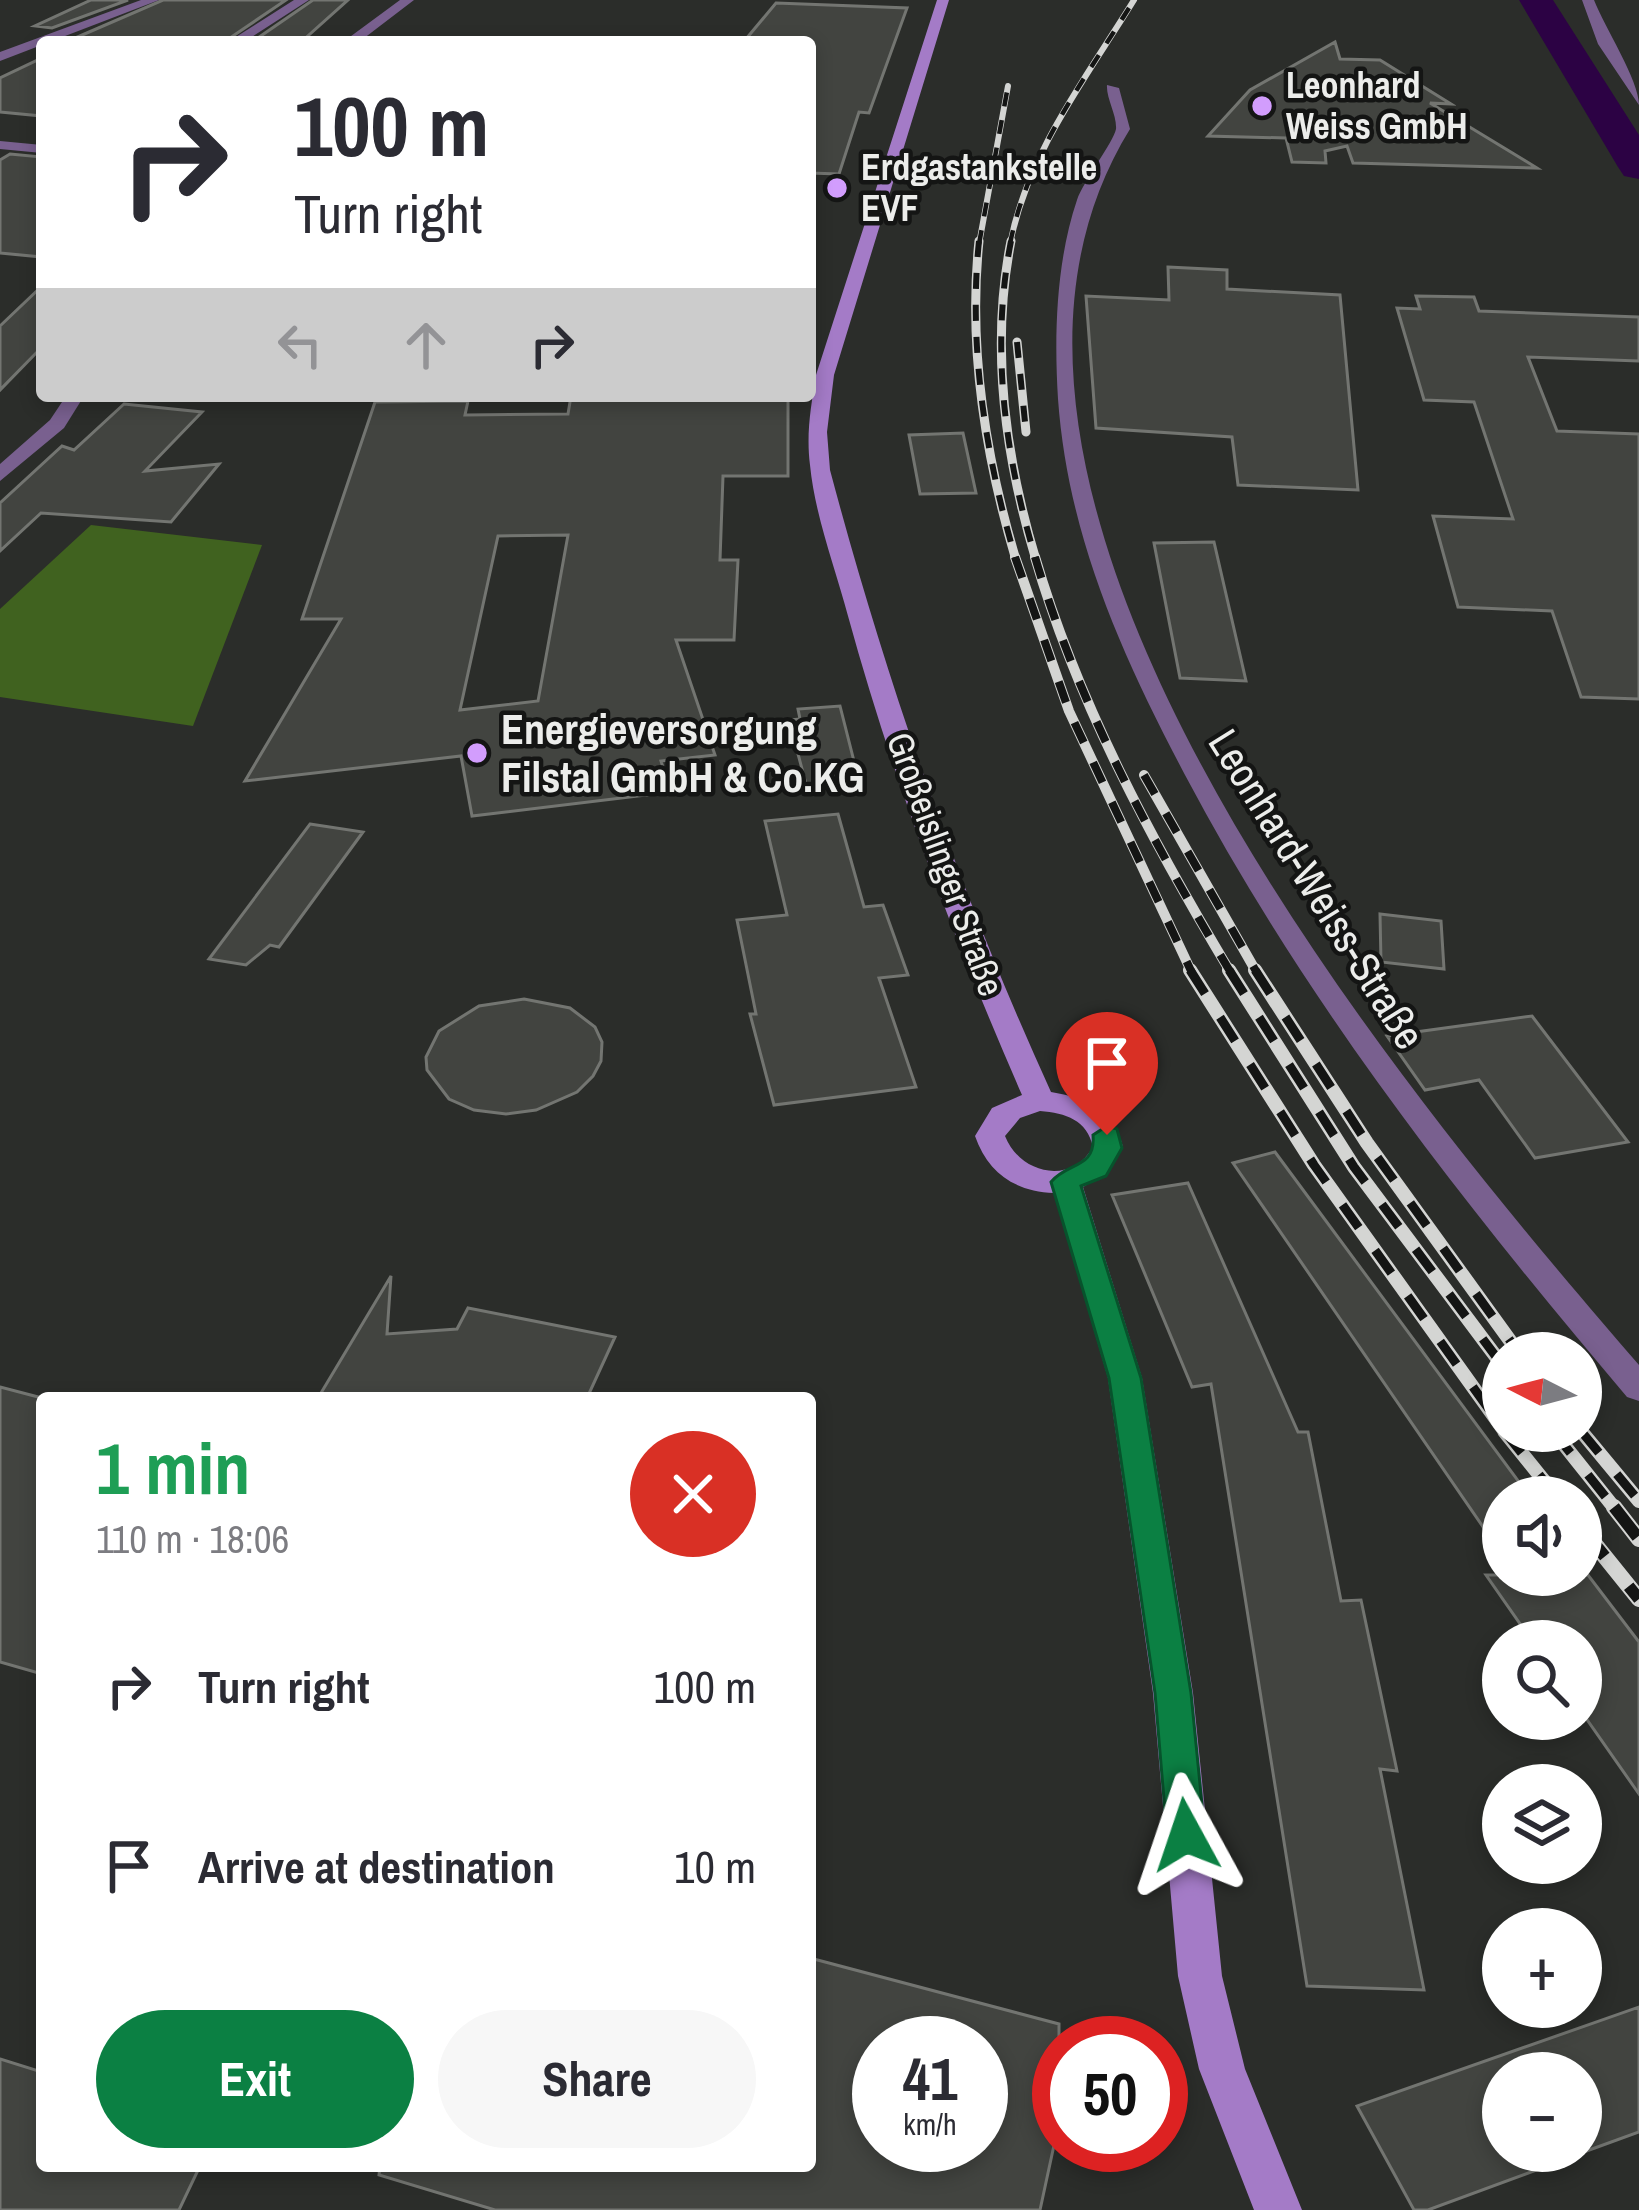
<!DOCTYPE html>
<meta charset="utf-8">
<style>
:root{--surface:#fff;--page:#f7f7f7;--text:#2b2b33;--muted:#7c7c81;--accent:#0b8043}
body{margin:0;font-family:"Archivo Narrow",sans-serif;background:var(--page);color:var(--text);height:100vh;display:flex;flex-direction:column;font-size:45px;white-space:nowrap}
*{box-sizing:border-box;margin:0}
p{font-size:39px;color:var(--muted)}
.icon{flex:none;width:66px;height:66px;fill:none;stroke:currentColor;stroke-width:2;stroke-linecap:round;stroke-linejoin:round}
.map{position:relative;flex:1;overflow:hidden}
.details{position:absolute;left:36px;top:1392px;width:780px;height:780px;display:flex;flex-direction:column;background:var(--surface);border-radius:12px;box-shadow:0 6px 18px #0003}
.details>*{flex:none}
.banner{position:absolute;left:36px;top:36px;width:780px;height:366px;border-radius:12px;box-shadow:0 6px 18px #0003;background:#fff;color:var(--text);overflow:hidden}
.needle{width:78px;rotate:276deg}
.buttons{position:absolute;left:1482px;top:1332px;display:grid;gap:24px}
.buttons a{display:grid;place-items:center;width:120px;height:120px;border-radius:50%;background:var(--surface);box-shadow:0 6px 18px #0003;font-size:60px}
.speed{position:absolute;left:852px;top:2016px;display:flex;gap:24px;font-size:60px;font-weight:700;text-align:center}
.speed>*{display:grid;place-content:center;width:156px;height:156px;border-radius:50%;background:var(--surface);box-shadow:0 6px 18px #0003;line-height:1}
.speed small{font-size:30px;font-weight:400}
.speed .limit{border:18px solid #d22;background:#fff;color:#111}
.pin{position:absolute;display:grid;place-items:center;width:102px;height:102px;color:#fff;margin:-123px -51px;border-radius:50% 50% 50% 0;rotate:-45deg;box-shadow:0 0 12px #0007}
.pin .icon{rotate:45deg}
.me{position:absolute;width:132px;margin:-66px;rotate:355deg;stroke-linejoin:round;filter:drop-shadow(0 0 9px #0008)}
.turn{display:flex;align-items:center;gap:42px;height:252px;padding:0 60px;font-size:54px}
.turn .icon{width:156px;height:156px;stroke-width:2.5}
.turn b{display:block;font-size:84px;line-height:102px}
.lanes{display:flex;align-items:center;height:114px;padding:0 60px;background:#0003;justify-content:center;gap:60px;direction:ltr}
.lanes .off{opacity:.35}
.round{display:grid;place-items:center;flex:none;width:126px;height:126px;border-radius:63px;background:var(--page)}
.overview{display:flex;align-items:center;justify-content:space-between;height:204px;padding:0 60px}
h1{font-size:72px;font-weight:700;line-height:90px;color:#1e9e55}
.action{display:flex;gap:24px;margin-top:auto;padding:24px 60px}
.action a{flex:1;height:138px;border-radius:72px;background:var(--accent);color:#fff;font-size:48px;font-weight:700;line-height:138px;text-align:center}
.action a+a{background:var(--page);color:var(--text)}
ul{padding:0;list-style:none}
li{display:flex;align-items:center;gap:36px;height:180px;padding:0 60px}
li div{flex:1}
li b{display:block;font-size:45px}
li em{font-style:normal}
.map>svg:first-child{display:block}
.green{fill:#40621f}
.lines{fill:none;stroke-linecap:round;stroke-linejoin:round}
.river{fill:#2c0244;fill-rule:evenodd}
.building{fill:#424440;stroke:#737571;stroke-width:3;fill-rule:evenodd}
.minor{fill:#79608f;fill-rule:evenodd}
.secondary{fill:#a47bc7;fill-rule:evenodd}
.rail-far4-casing{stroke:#d4d5d3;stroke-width:6}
.rail-far3-casing{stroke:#d4d5d3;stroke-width:9}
.rail-far2-casing{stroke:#d4d5d3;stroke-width:10}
.rail-far1-casing{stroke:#d4d5d3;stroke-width:14}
.rail-casing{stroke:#d4d5d3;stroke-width:16}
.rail-far4{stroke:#141514;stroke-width:4.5;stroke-dasharray:14;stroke-linecap:butt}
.rail-far3{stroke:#141514;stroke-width:6;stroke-dasharray:16;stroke-linecap:butt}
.rail-far2{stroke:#141514;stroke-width:8;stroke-dasharray:22;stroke-linecap:butt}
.rail-far1{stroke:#141514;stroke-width:9;stroke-dasharray:28;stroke-linecap:butt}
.rail{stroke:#141514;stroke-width:12;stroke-dasharray:38;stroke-linecap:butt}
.route{fill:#0b8043;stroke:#07532c;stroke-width:3}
.poi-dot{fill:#d29dfd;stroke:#141514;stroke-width:4.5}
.labels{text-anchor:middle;stroke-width:9;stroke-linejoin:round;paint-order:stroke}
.far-poi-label{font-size:36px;font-weight:bold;fill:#ecedeb;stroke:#141514;text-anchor:start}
.far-street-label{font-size:36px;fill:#ecedeb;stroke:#141514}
.poi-label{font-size:42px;font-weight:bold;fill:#ecedeb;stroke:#141514;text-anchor:start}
.street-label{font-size:42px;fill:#ecedeb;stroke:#141514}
</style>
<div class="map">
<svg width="1639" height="2210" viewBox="0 0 1639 2210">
<rect width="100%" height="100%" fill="#2b2d2a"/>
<!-- green -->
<path class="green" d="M 91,525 L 262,545 L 193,726 L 0,697 L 0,609 Z"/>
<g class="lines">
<!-- river -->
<path class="river" d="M 1519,0 L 1553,0 L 1639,135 L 1639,179 L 1624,176 L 1618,167 Z"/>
</g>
<!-- building -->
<path class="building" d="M 91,0 L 128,0 L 52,28 L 35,26 Z
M 163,0 L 286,0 L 224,42 L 66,42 Z
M 313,0 L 348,0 L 301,42 L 252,42 Z
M 776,3 L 907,8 L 869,113 L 859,112 L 839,174 L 810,173 L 810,42 L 746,39 Z
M 1335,42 L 1340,59 L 1380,60 L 1451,104 L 1430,103 L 1537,168 L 1353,163 L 1347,146 L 1325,151 L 1326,163 L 1292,162 L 1286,138 L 1208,136 L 1250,90 Z
M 42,58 L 42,116 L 0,112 L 0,78 Z
M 10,154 L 42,157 L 42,257 L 0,253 L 0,160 Z
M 1168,267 L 1227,270 L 1227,289 L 1340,295 L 1358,490 L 1238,485 L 1232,437 L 1096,428 L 1086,296 L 1169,300 Z
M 42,286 L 42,347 L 0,390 L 0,326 Z
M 1416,296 L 1474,297 L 1479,311 L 1639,317 L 1639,361 L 1528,357 L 1557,431 L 1639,434 L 1639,699 L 1581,697 L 1552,611 L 1458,607 L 1433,516 L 1513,519 L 1474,402 L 1424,400 L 1397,308 L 1420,309 Z
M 571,396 L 788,396 L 788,476 L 723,476 L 720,560 L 738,560 L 734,640 L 676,640 L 715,755 L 661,761 L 671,792 L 472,816 L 461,756 L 245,781 L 341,619 L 302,619 L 375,402 L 468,401 L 465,415 L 568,414 ZM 568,535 L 538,701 L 460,710 L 498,536 Z
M 124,404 L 202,412 L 145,471 L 219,464 L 171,522 L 41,513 L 0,551 L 0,503 L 62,446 L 74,450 Z
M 963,433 L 976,493 L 920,494 L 909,435 Z
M 1214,542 L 1246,681 L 1180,678 L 1154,543 Z
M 840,706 L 859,781 L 806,784 L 789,720 L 800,719 L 798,709 Z
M 838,814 L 864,907 L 883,905 L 908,975 L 879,978 L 916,1087 L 774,1105 L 750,1014 L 756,1014 L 737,920 L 787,915 L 765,821 Z
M 310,824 L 363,832 L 279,947 L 270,945 L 246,965 L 209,959 Z
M 1380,914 L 1441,921 L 1444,969 L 1381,962 Z
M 524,999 L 570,1008 L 595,1027 L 602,1042 L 601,1061 L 593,1076 L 577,1092 L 536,1110 L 506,1114 L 474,1110 L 449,1099 L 427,1070 L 426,1057 L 439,1031 L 479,1006 Z
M 1532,1016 L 1628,1142 L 1535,1158 L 1479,1080 L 1425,1090 L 1387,1036 Z
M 1275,1152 L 1530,1497 L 1503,1497 L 1503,1556 L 1233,1163 Z
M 1188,1183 L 1298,1432 L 1308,1432 L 1341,1601 L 1361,1600 L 1397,1771 L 1380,1769 L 1424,1990 L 1307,1986 L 1211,1384 L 1192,1387 L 1112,1195 Z
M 391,1276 L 387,1334 L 457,1329 L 468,1308 L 615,1337 L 587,1398 L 318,1398 Z
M 0,1387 L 42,1398 L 42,1674 L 0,1662 Z
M 1486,1575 L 1588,1575 L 1639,1642 L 1639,1794 L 1581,1711 L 1581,1641 L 1532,1641 Z
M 810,1958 L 1059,2024 L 1059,2122 L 1040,2210 L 495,2210 L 379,2175 L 380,2166 L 810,2166 ZM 879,2043 L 981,2043 L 981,2145 L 879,2145 Z
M 1639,2007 L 1639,2132 L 1581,2153 L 1581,2073 L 1503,2073 L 1503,2151 L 1576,2151 L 1577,2155 L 1428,2210 L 1414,2210 L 1357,2106 Z
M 0,2059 L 42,2072 L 42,2166 L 200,2166 L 179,2210 L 0,2210 Z"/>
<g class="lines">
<!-- minor -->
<path class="minor" d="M 141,0 L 159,0 L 0,61 L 0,52 Z
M 294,0 L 309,0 L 244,42 L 228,42 Z
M 400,0 L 414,0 L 359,42 L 343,42 Z
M 1582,0 L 1594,0 C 1605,28 1639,80 1639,105 L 1598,44 Z
M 1107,85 L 1119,88 L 1130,129 C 902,498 1408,1098 1639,1365 L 1639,1401 L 1627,1397 C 1462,1202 1305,1002 1185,775 C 1122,655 1068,537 1058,399 C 1054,335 1056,262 1077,200 C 1083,182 1114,141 1116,129 C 1117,115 1106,98 1107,85 Z
M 0,141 L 42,145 L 42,153 L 0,149 Z
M 66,396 L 84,396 L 64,428 L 0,481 L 0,464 L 50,420 Z"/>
<!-- secondary -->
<path class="secondary" d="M 937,0 L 949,0 L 834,375 L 827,432 L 830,470 C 887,684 959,890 1051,1092 C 1086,1098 1114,1109 1123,1147 L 1109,1172 L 1083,1187 L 1142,1378 L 1193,1693 L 1222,1976 L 1245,2069 L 1302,2210 L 1254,2210 L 1199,2069 L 1178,1976 L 1153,1693 L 1108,1378 L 1054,1193 C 1014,1191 988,1173 975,1136 L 992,1108 L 1022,1095 C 954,939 893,780 848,616 C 835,567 815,516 810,465 C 806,434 811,406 816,375 ZM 1040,1111 C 1066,1113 1087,1120 1093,1147 C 1071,1186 1020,1174 1005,1136 L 1020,1118 Z"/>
<!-- rail-far4 casing -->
<g class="rail-far4-casing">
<path id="rail-far4" d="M 979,244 L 1008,86
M 1010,244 C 1028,152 1086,78 1134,0"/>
</g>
<!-- rail-far3 casing -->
<g class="rail-far3-casing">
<path id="rail-far3" d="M 979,241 C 968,347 986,459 1016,560
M 1011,241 C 990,348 1005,457 1036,560
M 1017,342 L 1026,432"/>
</g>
<!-- rail-far2 casing -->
<g class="rail-far2-casing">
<path id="rail-far2" d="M 1015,557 L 1069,711 L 1192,973
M 1035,557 C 1078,704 1152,841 1231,973
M 1144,775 L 1257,973"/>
</g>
<!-- rail-far1 casing -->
<g class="rail-far1-casing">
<path id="rail-far1" d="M 1190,970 L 1314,1165 L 1503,1429
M 1229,970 L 1354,1167 L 1503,1366
M 1255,970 L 1367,1143 L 1519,1353
M 1504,1431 L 1557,1497
M 1553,1431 L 1616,1510
M 1581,1431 L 1639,1501"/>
</g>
<!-- rail casing -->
<g class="rail-casing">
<path id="rail" d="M 1614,1507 L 1639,1539
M 1581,1527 L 1639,1599"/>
</g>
<!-- rail-far4 -->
<use href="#rail-far4" class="rail-far4"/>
<!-- rail-far3 -->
<use href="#rail-far3" class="rail-far3"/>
<!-- rail-far2 -->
<use href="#rail-far2" class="rail-far2"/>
<!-- rail-far1 -->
<use href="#rail-far1" class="rail-far1"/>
<!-- rail -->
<use href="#rail" class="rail"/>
</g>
<!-- route -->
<path class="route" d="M 1107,1126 L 1117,1129 L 1122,1148 L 1106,1176 L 1081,1186 L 1141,1378 L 1191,1693 L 1205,1835 L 1200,1847 L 1186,1852 L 1173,1847 L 1167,1835 L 1155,1693 L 1109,1378 L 1051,1182 C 1067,1162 1096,1169 1093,1135 Z"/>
<!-- markers -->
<g class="poi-dot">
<circle cx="1262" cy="106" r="12"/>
<circle cx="837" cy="188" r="12"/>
<circle cx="477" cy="753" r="12"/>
</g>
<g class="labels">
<!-- far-poi labels -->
<g class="far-poi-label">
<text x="1286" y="98">Leonhard<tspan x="1286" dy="41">Weiss GmbH</tspan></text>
<text x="861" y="180">Erdgastankstelle<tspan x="861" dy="41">EVF</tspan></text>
</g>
<!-- far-street labels -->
<g class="far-street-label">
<text transform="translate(946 864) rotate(70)" y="13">Großeislinger Straße</text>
</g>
<!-- poi labels -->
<g class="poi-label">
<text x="501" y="744">Energieversorgung<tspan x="501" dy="48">Filstal GmbH &amp; Co.KG</tspan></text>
</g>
<!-- street labels -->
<g class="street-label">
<text transform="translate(1317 889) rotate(58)" y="15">Leonhard-Weiss-Straße</text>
</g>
</g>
</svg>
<div class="buttons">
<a><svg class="needle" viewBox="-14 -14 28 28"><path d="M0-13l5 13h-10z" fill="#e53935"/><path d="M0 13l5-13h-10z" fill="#7c7c81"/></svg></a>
<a><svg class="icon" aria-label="sound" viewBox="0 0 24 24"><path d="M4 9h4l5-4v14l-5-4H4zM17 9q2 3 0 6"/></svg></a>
<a><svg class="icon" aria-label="search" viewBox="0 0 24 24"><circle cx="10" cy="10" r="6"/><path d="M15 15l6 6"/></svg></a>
<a><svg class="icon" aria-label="layers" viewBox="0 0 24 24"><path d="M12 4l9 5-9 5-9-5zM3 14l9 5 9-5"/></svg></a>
<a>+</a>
<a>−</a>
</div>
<div class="speed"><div>41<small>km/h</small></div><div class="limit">50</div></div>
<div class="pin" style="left:1107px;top:1135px;background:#d93025"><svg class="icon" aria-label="arrive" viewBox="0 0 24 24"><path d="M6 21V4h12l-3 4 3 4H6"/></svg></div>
<svg class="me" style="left:1186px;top:1835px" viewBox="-20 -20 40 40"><path d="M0-17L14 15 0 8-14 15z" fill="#0b8043" stroke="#fff" stroke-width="4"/></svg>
<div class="banner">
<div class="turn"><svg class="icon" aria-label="right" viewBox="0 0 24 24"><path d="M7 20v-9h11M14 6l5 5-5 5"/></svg><div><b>100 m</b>Turn right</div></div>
<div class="lanes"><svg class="icon off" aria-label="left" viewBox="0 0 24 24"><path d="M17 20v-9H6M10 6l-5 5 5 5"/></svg><svg class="icon off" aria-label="ahead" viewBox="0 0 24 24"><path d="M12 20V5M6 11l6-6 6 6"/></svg><svg class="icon" aria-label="right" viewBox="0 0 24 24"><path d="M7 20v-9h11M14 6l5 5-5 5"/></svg></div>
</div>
<section class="details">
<div class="overview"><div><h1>1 min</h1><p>110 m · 18:06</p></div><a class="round" style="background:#d93025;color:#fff"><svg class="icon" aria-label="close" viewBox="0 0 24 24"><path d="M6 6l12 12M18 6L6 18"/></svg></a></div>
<ul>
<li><svg class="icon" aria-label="right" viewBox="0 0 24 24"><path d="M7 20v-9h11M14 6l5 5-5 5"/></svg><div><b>Turn right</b></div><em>100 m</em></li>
<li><svg class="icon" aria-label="arrive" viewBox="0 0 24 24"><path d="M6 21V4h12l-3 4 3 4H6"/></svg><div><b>Arrive at destination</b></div><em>10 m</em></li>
</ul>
<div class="action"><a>Exit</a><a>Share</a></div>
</section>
</div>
